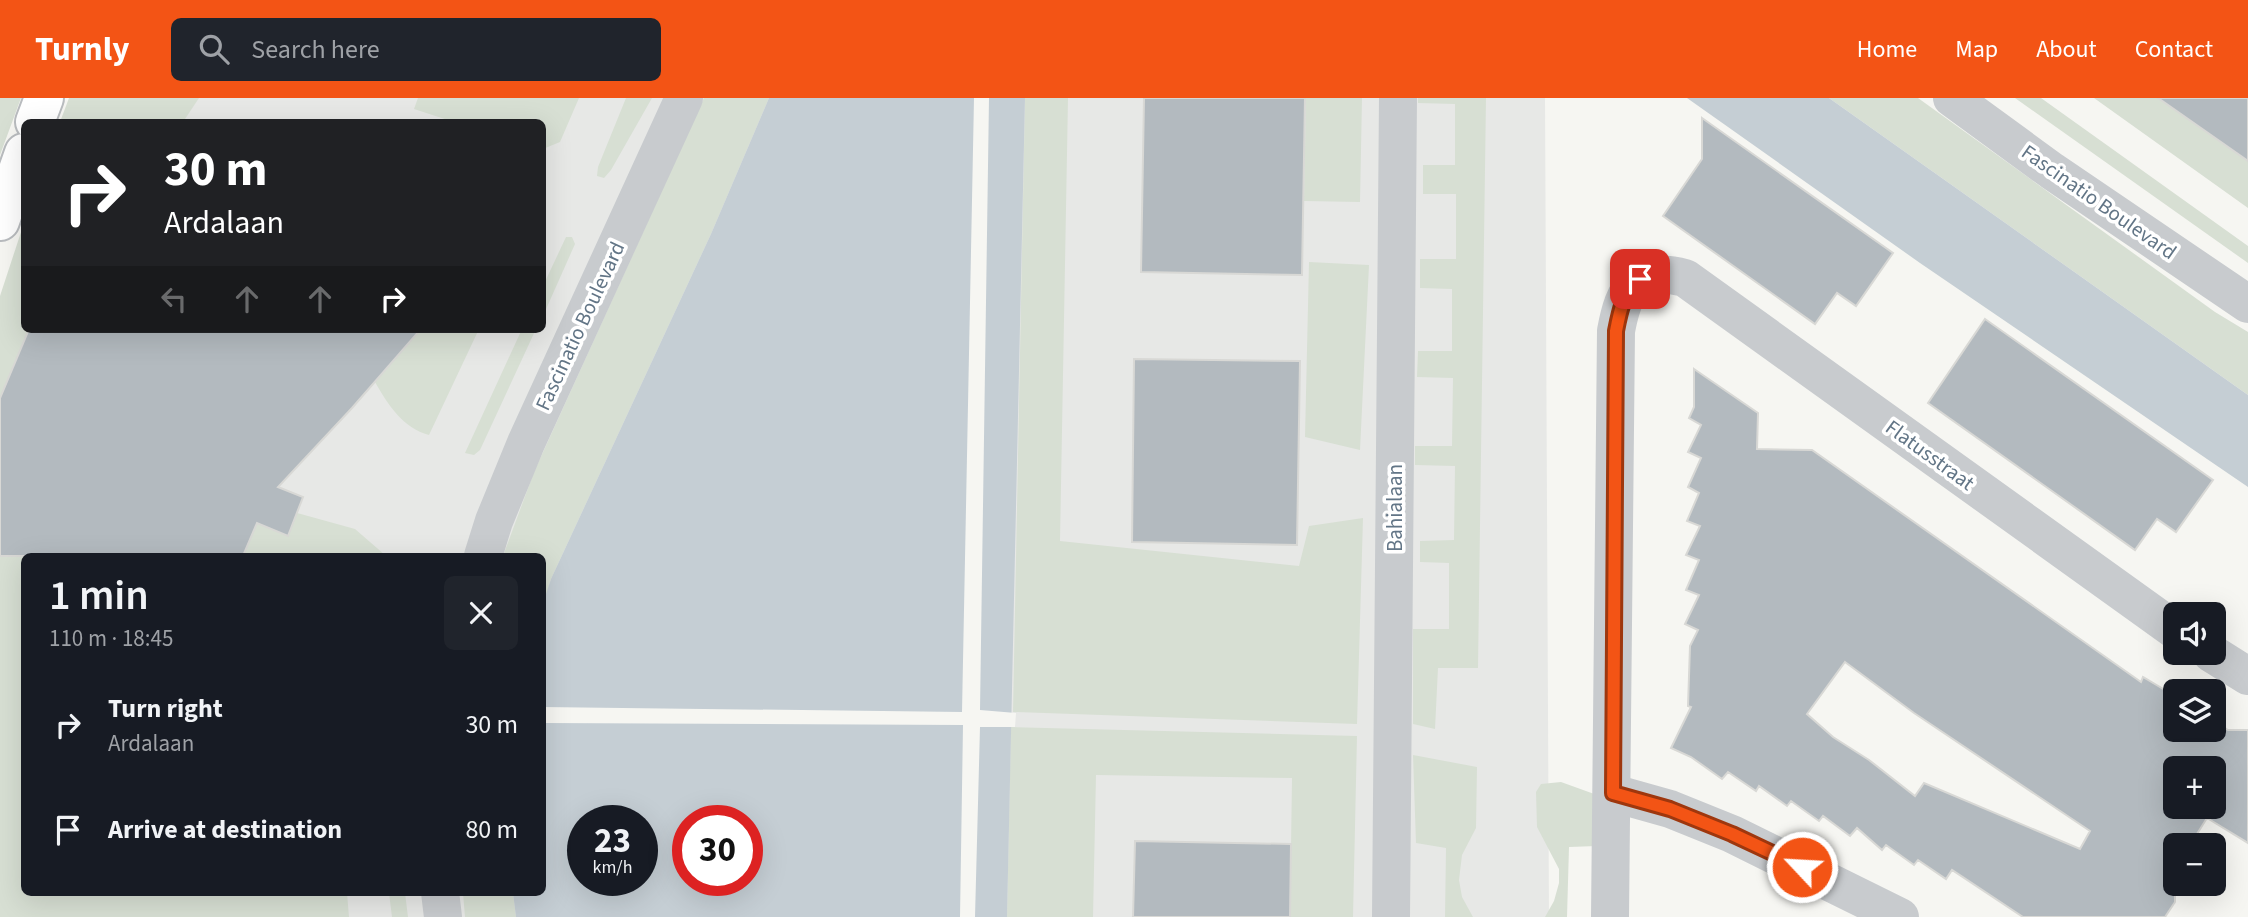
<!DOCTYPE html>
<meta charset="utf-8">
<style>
:root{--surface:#171b24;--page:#20242c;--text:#f1f3f6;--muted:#9ea1a6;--accent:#f35415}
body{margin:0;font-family:"Source Sans 3",sans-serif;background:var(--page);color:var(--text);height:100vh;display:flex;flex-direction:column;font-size:26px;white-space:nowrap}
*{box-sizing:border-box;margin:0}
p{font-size:23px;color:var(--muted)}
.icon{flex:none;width:38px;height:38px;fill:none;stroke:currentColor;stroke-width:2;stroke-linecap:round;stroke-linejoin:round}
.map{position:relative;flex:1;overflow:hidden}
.side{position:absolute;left:21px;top:455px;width:525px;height:343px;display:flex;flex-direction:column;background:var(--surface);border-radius:10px;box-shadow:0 7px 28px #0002}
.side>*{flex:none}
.top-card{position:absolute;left:21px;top:21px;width:525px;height:214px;border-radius:10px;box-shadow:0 7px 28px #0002;background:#202124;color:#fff;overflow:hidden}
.fabs{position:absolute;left:2163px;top:504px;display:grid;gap:14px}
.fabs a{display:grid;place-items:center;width:63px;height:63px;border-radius:10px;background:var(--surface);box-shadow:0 7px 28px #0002;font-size:35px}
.speed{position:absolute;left:567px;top:707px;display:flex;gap:14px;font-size:35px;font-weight:700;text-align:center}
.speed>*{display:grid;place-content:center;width:91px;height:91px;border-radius:50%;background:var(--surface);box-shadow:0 7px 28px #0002;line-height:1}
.speed small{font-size:18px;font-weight:400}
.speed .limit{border:10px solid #d22;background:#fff;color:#111}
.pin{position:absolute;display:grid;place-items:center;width:60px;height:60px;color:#fff;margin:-30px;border-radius:14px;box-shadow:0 4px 10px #0006}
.me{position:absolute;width:77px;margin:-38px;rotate:295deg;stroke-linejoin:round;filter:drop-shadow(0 0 5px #0008)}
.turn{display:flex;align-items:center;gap:24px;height:147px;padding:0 28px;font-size:32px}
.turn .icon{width:91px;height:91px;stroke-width:2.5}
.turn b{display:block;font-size:49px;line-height:60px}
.lanes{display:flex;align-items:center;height:66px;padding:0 28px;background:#0003;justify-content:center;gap:35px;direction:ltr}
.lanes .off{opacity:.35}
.round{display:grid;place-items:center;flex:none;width:74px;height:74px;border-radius:10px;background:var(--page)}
.headline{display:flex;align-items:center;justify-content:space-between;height:119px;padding:0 28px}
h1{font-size:42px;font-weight:600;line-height:52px}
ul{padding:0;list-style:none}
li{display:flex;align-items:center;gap:21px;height:105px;padding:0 28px}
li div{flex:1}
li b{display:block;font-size:26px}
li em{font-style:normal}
header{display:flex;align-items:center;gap:42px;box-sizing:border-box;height:98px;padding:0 35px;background:var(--accent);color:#fff}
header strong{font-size:33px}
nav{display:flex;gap:38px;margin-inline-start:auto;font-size:24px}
.search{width:490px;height:63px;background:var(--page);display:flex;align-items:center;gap:18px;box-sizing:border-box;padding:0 24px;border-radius:10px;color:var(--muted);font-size:26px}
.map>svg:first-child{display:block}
.built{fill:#e7e8e6;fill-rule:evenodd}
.green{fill:#d7dfd3}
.water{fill:#c5ced4;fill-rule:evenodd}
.pier{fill:#f6f6f2}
.building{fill:#b3babf;stroke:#d8d8d5;stroke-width:2;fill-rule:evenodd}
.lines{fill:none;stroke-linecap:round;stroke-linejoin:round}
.motorway-casing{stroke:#b9bcbf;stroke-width:42}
.minor{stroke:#c8cbce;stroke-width:38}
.tertiary{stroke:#c8cbce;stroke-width:38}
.motorway{stroke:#fff;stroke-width:38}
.route-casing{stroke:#9e370e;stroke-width:18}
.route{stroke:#f35415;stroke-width:12}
.labels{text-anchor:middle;stroke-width:7;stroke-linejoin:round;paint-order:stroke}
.street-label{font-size:21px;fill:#627586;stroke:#fff}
</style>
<header>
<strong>Turnly</strong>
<div class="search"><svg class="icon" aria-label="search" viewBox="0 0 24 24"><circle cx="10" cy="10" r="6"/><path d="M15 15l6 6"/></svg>Search here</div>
<nav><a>Home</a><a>Map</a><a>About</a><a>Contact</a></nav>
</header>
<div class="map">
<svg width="2248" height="819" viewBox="0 0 2248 819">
<rect width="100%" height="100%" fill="#f6f6f2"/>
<!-- built -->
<path class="built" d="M 86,0 L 1545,0 L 1549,819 L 0,819 L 0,223 L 24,231 L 542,231 L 542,24 L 77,24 ZM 24,458 L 542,458 L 542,794 L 24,794 ZM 583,723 L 642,723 L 642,782 L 583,782 ZM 688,723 L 747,723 L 747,782 L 688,782 Z"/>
<!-- green -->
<path class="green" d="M 0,0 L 21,0 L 0,57 Z
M 69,0 L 199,0 L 183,24 L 60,24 Z
M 418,0 L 579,0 L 560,44 L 543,51 L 542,24 L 454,24 L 414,11 Z
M 626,0 L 652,0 L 611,72 L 604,80 L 597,78 L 598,69 Z
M 704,0 L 769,0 L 711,136 L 551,481 L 543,509 L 542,458 L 503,458 L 534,374 Z
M 1025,0 L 1068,0 L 1060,443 L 1299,468 L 1309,428 L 1363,420 L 1357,626 L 1013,614 Z
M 1306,0 L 1362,0 L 1360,104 L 1304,103 Z
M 1418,0 L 1486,0 L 1478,570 L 1438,570 L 1435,631 L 1413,626 L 1413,531 L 1449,531 L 1449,465 L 1420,464 L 1420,443 L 1454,442 L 1455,368 L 1415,367 L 1415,348 L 1452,348 L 1453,280 L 1417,279 L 1418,253 L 1452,253 L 1452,191 L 1420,190 L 1420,161 L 1456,161 L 1456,96 L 1423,96 L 1423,67 L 1455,67 L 1455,6 L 1418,5 Z
M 1829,0 L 1918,0 L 2215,214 L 2248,234 L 2248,297 Z
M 2015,0 L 2041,0 L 2248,148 L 2248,165 Z
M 2094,0 L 2248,0 L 2248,110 Z
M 24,125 L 24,231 L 187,231 L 40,411 L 35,458 L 24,458 L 24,794 L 347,795 L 349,819 L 0,819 L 0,198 Z
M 566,139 L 572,139 L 575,146 L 543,218 L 543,188 Z
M 1309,164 L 1369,167 L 1360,352 L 1305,339 Z
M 420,231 L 479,231 L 429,337 C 403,330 388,307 375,284 Z
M 522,231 L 536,231 L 480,352 L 474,357 L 465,355 Z
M 261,405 L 355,431 L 385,457 L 385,458 L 186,458 Z
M 1011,629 L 1357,638 L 1353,819 L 1290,819 L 1292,680 L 1096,677 L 1093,819 L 1007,819 Z
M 1413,657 L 1477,669 L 1476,730 L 1462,757 L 1459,782 L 1462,799 L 1473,819 L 1445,819 L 1446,750 L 1416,745 Z
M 1561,684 L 1597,697 L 1597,748 L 1569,749 L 1567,819 L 1545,819 L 1554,803 L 1559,785 L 1559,771 L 1537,729 L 1536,694 L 1541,686 Z
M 389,795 L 405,795 L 408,819 L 392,819 Z
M 463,795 L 513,795 L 516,819 L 465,819 Z"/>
<!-- water -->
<path class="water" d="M 769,0 L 1025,0 L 1007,819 L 516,819 L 513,795 L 542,794 L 544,502 L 551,481 L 711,136 ZM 583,723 L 642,723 L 642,782 L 583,782 ZM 688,723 L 747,723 L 747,782 L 688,782 Z
M 1687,0 L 1829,0 L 2248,297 L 2248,389 L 1920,165 Z"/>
<!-- pier -->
<path class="pier" d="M 974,0 L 989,0 L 980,612 L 1016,615 L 1015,629 L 980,629 L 975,819 L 960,819 L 963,627 L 543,625 L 542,609 L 962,614 Z"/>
<!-- building -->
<path class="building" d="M 1144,0 L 1305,0 L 1302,177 L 1141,174 Z
M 2158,0 L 2248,0 L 2248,63 Z
M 1702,20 L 1893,155 L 1856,208 L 1837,195 L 1815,226 L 1663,118 L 1702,61 Z
M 1985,221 L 2213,382 L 2176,434 L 2157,421 L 2135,452 L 1928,305 Z
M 29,231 L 421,231 L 352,310 L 278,389 L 303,399 L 288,438 L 257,425 L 243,458 L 0,458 L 0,300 Z
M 1134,261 L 1300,263 L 1297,447 L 1132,444 Z
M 1694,271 L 1758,315 L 1757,351 L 1812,352 L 2141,584 L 2143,579 L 2175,598 L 2175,632 L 2214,632 L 2214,623 L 2228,632 L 2248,632 L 2248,745 L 2207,720 L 2190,747 L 2175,747 L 2175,804 L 2165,819 L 2023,819 L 1952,772 L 1946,781 L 1918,762 L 1914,767 L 1886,747 L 1882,752 L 1857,730 L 1850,738 L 1823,718 L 1819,723 L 1791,703 L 1787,708 L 1759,688 L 1756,693 L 1728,674 L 1722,681 L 1691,659 L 1671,650 L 1691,609 L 1688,608 L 1690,548 L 1698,532 L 1685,526 L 1699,497 L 1686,492 L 1699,462 L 1686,457 L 1700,428 L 1687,423 L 1699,395 L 1688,389 L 1701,360 L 1688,354 L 1701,327 L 1689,320 L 1694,309 ZM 1845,564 L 1914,615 L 2090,733 L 2080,751 L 1924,685 L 1915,698 L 1869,662 L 1833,639 L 1807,616 ZM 2175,670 L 2214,670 L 2214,709 L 2175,709 Z
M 1135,743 L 1291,746 L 1290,819 L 1133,819 Z"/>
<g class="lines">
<!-- motorway casing -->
<g class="motorway-casing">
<path id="motorway" d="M 35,24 L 44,0
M 0,123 L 24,55"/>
</g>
<!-- minor -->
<path class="minor" d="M 2211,555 L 2248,578
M 1613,695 L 1670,711 L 1732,736 L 1900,819
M 1391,819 L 1398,0
M 1610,819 L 1616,233 C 1624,190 1636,167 1685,180 L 2175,532"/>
<!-- tertiary -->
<path class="tertiary" d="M 1952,0 L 2052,73 L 2248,206
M 483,458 L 494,423 L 526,345 L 684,0
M 440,794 L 443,819"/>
<!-- motorway -->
<use href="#motorway" class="motorway"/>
</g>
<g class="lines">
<!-- route casing -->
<g class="route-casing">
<path id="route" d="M 1640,181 C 1623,196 1620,212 1616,233 L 1613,695 L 1670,711 L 1732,736 L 1802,769"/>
</g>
<!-- route -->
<use href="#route" class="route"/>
</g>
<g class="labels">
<!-- street labels -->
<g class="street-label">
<text transform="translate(2099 104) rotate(35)" y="7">Fascinatio Boulevard</text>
<text transform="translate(580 228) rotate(-65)" y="7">Fascinatio Boulevard</text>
<text transform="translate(1930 357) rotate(36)" y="7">Flatusstraat</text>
<text transform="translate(1395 410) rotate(-90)" y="7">Bahialaan</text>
</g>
</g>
</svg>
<div class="fabs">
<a><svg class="icon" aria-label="sound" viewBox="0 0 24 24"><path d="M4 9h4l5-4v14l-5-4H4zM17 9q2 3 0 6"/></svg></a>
<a><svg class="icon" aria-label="layers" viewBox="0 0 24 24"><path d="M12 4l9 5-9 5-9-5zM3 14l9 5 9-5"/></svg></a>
<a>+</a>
<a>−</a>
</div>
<div class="speed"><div>23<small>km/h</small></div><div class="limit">30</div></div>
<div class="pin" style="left:1640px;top:181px;background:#d93025"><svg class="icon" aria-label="arrive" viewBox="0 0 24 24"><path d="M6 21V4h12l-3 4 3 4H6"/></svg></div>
<svg class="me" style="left:1802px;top:769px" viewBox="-20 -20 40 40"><circle r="17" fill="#f35415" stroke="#fff" stroke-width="3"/><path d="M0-11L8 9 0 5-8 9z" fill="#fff"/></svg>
<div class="top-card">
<div class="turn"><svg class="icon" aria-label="right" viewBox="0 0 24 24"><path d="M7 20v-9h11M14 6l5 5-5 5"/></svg><div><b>30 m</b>Ardalaan</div></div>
<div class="lanes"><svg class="icon off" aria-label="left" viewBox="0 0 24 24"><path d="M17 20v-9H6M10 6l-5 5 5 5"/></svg><svg class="icon off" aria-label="ahead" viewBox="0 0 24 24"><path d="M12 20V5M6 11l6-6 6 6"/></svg><svg class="icon off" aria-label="ahead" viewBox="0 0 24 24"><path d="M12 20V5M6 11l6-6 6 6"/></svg><svg class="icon" aria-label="right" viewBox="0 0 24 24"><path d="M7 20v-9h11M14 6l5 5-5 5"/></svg></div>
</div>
<section class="side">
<div class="headline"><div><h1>1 min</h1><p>110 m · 18:45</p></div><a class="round"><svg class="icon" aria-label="close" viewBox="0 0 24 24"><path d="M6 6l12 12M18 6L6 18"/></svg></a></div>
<ul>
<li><svg class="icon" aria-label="right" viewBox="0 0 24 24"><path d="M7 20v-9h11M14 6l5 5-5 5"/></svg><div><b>Turn right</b><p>Ardalaan</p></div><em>30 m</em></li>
<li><svg class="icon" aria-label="arrive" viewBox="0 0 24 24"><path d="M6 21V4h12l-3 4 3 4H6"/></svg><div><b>Arrive at destination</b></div><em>80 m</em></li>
</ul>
</section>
</div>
